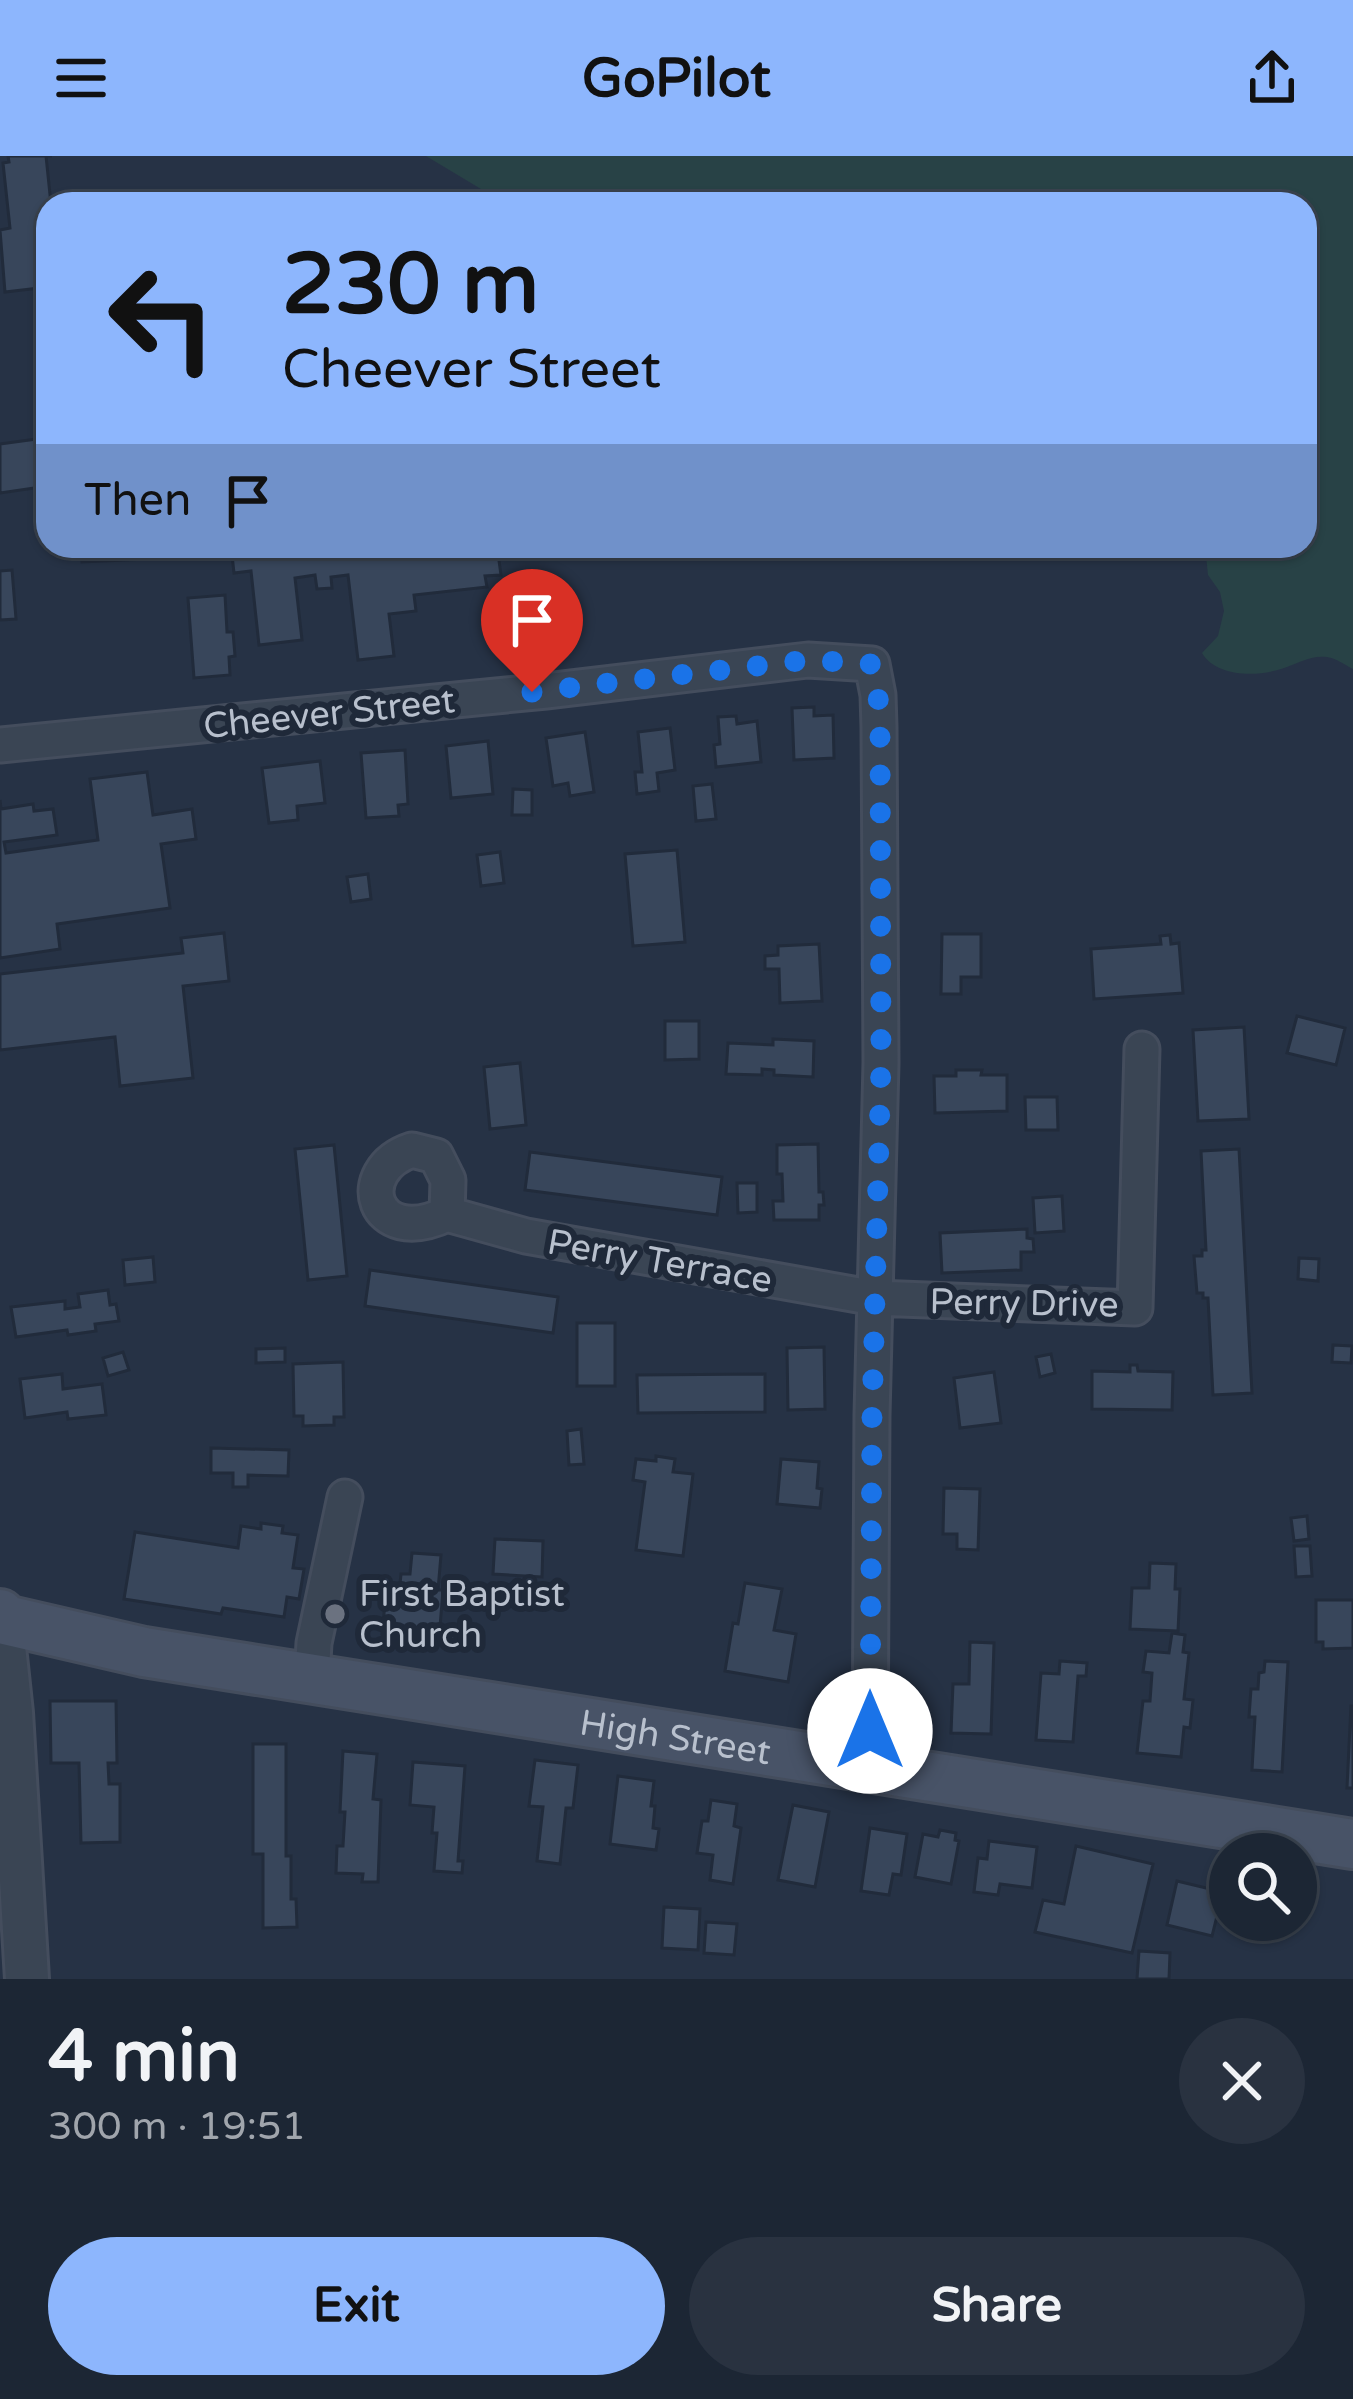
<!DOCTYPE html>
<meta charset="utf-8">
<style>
:root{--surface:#1c2634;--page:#293240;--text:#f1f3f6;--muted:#a0a5ac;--line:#3a434f;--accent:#8db6fd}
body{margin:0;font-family:"Varela Round",sans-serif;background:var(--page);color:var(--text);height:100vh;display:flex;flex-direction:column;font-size:45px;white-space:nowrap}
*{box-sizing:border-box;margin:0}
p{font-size:39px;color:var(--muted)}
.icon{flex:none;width:66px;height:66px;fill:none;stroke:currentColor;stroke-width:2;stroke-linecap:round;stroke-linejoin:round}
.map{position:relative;height:1823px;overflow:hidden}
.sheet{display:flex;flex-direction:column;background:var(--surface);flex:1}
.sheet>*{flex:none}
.top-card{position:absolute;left:36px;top:36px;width:1281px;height:366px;border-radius:36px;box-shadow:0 3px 9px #0004,0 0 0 3px var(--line);background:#8db6fd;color:#111;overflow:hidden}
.tools{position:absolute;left:1209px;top:1677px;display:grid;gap:24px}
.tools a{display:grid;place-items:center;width:108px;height:108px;border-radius:50%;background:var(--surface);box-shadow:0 3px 9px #0004,0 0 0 3px var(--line);font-size:60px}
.pin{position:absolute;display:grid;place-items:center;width:102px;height:102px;color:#fff;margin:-123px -51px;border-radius:50% 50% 50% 0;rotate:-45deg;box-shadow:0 0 12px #0007}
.pin .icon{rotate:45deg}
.me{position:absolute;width:132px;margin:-66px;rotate:0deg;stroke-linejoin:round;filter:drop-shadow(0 0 9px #0008)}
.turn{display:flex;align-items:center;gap:42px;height:252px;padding:0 48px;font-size:54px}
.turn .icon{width:156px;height:156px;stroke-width:2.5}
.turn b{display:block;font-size:84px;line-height:102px}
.then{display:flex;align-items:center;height:114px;padding:0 48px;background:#0003;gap:24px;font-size:45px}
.round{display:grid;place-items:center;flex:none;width:126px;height:126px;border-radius:63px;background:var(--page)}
.headline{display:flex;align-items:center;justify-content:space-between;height:204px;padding:0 48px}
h1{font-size:72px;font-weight:800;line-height:90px}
.action{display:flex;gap:24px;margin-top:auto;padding:24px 48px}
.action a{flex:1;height:138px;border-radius:72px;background:var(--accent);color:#111;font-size:48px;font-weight:800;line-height:138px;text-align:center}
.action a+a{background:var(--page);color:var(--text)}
header{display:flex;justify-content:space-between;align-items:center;height:156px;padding:0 48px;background:var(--accent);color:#111;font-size:54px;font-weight:800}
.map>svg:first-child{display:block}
.green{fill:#284246}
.building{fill:#38465b;stroke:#212b3b;stroke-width:3}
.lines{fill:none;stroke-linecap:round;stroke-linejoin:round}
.minor-casing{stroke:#444d5d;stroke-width:39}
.tertiary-casing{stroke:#444d5d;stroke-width:48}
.secondary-casing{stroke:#444d5d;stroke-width:54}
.minor{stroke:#3a4554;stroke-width:33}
.tertiary{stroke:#3a4554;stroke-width:42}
.secondary{stroke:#485367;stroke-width:48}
.route{stroke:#1a73e8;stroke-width:21;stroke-dasharray:0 37.8}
.worship-dot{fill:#6b7280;stroke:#1f2939;stroke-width:4.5}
.labels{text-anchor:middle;stroke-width:12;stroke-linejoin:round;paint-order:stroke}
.street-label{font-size:36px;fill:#b8c0cd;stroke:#1f2939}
.poi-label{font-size:36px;fill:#b8c0cd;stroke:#1f2939;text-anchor:start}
</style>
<header><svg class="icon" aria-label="menu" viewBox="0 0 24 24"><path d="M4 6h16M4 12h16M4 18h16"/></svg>GoPilot<svg class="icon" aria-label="share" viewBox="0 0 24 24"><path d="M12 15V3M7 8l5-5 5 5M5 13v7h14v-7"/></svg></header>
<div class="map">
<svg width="1353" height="1823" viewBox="0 0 1353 1823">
<rect width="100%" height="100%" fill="#263245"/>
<!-- green -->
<path class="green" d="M 426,0 L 1353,0 L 1353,513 C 1345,509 1336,502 1327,501 C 1310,499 1297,508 1281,513 C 1257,521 1216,521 1202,497 L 1218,480 L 1224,455 L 1220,436 L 1208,419 L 1205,390 L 1305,390 L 1305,48 L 506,48 Z"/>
<!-- building -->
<path class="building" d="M 8,0 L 52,0 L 46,0 L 51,48 L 48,48 L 48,69 L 45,69 L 48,131 L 5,136 L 0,74 L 10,72 L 3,7 L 9,6 Z
M 44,282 L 48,330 L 0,337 L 0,288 Z
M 81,390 L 144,390 L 145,403 L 82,406 Z
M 231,390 L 497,390 L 501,419 L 485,420 L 487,431 L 414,439 L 416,455 L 389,458 L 394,500 L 358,504 L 348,419 L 331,421 L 332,432 L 317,433 L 315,419 L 295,422 L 302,484 L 259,489 L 251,415 L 234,417 Z
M 12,414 L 16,463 L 0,464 L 0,415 Z
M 225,439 L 227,476 L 233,476 L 235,500 L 229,501 L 230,519 L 194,522 L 188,442 Z
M 814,551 L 814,560 L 833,559 L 834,602 L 794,604 L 792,552 Z
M 736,560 L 737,568 L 757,565 L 761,606 L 716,611 L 714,589 L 720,588 L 718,561 Z
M 670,572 L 675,614 L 657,617 L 659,635 L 637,638 L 635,616 L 642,616 L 638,576 Z
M 585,576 L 594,636 L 570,640 L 568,627 L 553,630 L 546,582 Z
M 488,585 L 493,638 L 451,642 L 446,590 Z
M 405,594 L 408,648 L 398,649 L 399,660 L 366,662 L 361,597 Z
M 320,605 L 325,647 L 297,650 L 298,664 L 269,667 L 262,612 Z
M 147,616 L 153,659 L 192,653 L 196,683 L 161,688 L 170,752 L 57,768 L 60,793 L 0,802 L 0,644 L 1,653 L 33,648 L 34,655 L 53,653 L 57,679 L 4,686 L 6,697 L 98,684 L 90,623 Z
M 712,628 L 716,663 L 696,665 L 693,630 Z
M 513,633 L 532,634 L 532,659 L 512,659 Z
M 677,694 L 685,786 L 633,790 L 625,698 Z
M 500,696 L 504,727 L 481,730 L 477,699 Z
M 368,718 L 371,743 L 351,746 L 347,721 Z
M 224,777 L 229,825 L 183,830 L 193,922 L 120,930 L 115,881 L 0,894 L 0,818 L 183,797 L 181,782 Z
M 942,778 L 981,778 L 981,821 L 961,821 L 961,838 L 941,838 Z
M 1170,779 L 1171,788 L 1179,787 L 1183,837 L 1094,843 L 1091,793 L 1161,788 L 1160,780 Z
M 819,788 L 822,845 L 780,847 L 779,813 L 765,813 L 765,800 L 778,799 L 778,790 Z
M 1297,860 L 1345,872 L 1336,909 L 1287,897 Z
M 665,865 L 699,865 L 699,903 L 665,904 Z
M 1244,871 L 1249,963 L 1198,965 L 1193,874 Z
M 773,883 L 814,885 L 813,921 L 774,919 L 774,914 L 762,913 L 762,919 L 726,918 L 728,887 L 773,889 Z
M 520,907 L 526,969 L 490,973 L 484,911 Z
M 956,914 L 982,914 L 981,919 L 1007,919 L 1007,955 L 935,957 L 934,920 L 956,920 Z
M 1025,941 L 1057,941 L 1058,974 L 1026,974 Z
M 818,988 L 819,1036 L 823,1036 L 824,1049 L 819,1049 L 819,1064 L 774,1064 L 773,1045 L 783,1045 L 782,1018 L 777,1018 L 777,989 Z
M 334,989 L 347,1120 L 308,1124 L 295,993 Z
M 1239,993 L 1252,1237 L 1213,1239 L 1208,1142 L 1203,1142 L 1203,1137 L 1197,1137 L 1194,1100 L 1202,1100 L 1202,1094 L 1206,1094 L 1201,995 Z
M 530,996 L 722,1021 L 717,1059 L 525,1034 Z
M 737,1027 L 757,1027 L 757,1056 L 738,1057 Z
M 1062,1040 L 1064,1075 L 1035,1077 L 1033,1042 Z
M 1027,1073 L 1027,1082 L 1033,1083 L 1034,1096 L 1021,1096 L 1021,1114 L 942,1117 L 940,1077 Z
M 153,1101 L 155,1126 L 125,1129 L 123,1104 Z
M 1299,1102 L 1319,1103 L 1318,1125 L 1298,1123 Z
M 370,1114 L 558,1141 L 553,1177 L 365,1150 Z
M 108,1134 L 110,1149 L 116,1148 L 119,1165 L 95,1168 L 96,1175 L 68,1179 L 67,1174 L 16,1181 L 11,1151 L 65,1145 L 65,1153 L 80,1151 L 78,1138 Z
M 577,1167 L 615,1167 L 615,1230 L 577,1230 Z
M 1333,1189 L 1352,1190 L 1351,1207 L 1332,1206 Z
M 824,1191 L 825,1253 L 788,1254 L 787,1192 Z
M 285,1192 L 285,1206 L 256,1207 L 256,1193 Z
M 123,1196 L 129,1214 L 108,1220 L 103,1202 Z
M 1051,1198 L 1055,1217 L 1040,1221 L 1036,1201 Z
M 343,1206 L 344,1261 L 334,1261 L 334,1269 L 303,1270 L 303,1260 L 294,1260 L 293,1208 Z
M 1130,1209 L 1137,1209 L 1138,1215 L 1173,1216 L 1172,1254 L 1092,1253 L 1092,1215 L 1130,1216 Z
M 994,1216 L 1001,1267 L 960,1272 L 954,1222 Z
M 62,1218 L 63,1233 L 102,1228 L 106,1259 L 68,1263 L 67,1256 L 25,1262 L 20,1223 Z
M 765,1218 L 765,1256 L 638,1257 L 637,1219 Z
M 581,1273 L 584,1308 L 569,1309 L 567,1275 Z
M 211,1292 L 289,1294 L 288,1320 L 248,1319 L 248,1331 L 233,1331 L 233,1317 L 211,1317 Z
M 656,1300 L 675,1303 L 673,1316 L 693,1318 L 683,1400 L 636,1394 L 645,1326 L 633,1324 L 636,1303 L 656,1305 Z
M 781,1303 L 819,1306 L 817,1332 L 822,1333 L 820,1352 L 777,1348 Z
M 944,1332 L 980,1333 L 978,1394 L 957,1393 L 957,1378 L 943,1378 Z
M 1307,1360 L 1309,1383 L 1294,1385 L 1291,1362 Z
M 261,1367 L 283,1370 L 282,1377 L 298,1379 L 293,1412 L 304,1413 L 299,1443 L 287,1441 L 284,1461 L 223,1452 L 221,1458 L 124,1443 L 135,1376 L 238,1392 L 241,1370 L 261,1373 Z
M 495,1383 L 543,1385 L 542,1421 L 493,1418 Z
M 1294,1390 L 1310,1390 L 1312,1420 L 1296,1421 Z
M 412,1397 L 441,1399 L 438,1434 L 443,1434 L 439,1483 L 382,1478 L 386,1437 L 399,1438 L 401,1418 L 410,1418 Z
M 1150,1407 L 1176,1408 L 1175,1433 L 1180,1433 L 1178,1475 L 1130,1473 L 1132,1432 L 1149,1432 Z
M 745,1427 L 782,1433 L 774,1474 L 796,1478 L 788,1526 L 725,1515 L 733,1467 L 738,1468 Z
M 1316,1444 L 1353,1444 L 1353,1492 L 1323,1493 L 1323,1486 L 1316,1486 Z
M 1172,1477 L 1185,1479 L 1183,1496 L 1189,1497 L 1184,1543 L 1193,1544 L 1190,1572 L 1184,1571 L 1181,1601 L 1137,1597 L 1143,1545 L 1150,1545 L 1152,1517 L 1143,1516 L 1146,1495 L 1169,1497 Z
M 970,1486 L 994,1487 L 991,1578 L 951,1577 L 953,1528 L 969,1528 Z
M 1060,1505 L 1087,1507 L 1086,1520 L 1078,1520 L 1073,1586 L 1036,1584 L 1041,1517 L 1059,1518 Z
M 1265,1505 L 1288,1506 L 1282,1616 L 1252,1614 L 1255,1561 L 1249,1561 L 1251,1533 L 1258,1533 L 1259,1517 L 1264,1516 Z
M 50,1545 L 116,1545 L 117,1607 L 108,1607 L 109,1628 L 120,1628 L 120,1686 L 81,1687 L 79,1607 L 51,1607 Z
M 1351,1550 L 1353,1550 L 1353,1632 L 1347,1632 Z
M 253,1588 L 286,1588 L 286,1700 L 291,1700 L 291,1743 L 296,1743 L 297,1771 L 263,1772 L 263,1698 L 253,1698 Z
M 343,1595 L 377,1598 L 373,1643 L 381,1644 L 378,1726 L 362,1726 L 363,1718 L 336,1717 L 337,1690 L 343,1690 L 345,1656 L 340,1656 Z
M 535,1604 L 578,1609 L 573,1652 L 566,1652 L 560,1708 L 537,1705 L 543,1651 L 529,1650 Z
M 413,1606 L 465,1610 L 458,1705 L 463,1705 L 462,1717 L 434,1715 L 437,1677 L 432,1677 L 434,1651 L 410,1649 Z
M 618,1620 L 654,1625 L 651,1650 L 655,1650 L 653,1672 L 659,1673 L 656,1694 L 610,1688 Z
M 711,1644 L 737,1648 L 734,1670 L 741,1672 L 733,1728 L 710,1724 L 713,1699 L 697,1697 L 702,1665 L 708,1665 Z
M 793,1649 L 829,1656 L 815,1731 L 778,1724 Z
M 870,1672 L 907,1678 L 901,1719 L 893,1718 L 889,1739 L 861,1735 Z
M 940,1674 L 956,1677 L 955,1684 L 959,1685 L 951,1728 L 915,1721 L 923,1678 L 938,1681 Z
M 989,1685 L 1037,1691 L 1032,1732 L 1000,1728 L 998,1739 L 974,1736 L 978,1702 L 987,1703 Z
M 1076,1690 L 1153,1708 L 1132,1797 L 1035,1776 L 1043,1744 L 1064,1748 Z
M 1177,1725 L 1223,1736 L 1212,1780 L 1167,1769 Z
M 664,1751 L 700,1753 L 698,1794 L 662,1792 Z
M 706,1766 L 737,1768 L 734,1799 L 704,1797 Z
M 1139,1795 L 1170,1797 L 1169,1823 L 1137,1823 Z"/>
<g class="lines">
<!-- minor casing -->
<g class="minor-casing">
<path id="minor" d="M 0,589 L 546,535 L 808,504 L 872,508 L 878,539 L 879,571 L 881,907 L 872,1259 L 870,1610
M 412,994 L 436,1000 L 448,1024 L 447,1058 C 371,1094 351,1014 412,994 Z
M 447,1058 L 526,1080 L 875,1142 L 1135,1152 L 1142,893
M 312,1521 L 314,1487 L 345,1341"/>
</g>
<!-- tertiary casing -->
<g class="tertiary-casing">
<path id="tertiary" d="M 1,1463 L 11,1557 L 27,1823"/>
</g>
<!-- secondary casing -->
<g class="secondary-casing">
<g id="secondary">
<path id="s1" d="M 0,1458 L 1,1463 L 144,1496 L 1353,1688"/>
</g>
</g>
<!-- minor -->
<use href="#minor" class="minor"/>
<!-- tertiary -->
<use href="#tertiary" class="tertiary"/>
<!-- secondary -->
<use href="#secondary" class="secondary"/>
</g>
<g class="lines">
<!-- route -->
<path class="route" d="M 532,536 L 808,504 L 872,508 L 878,539 L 880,571 L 881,907 L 872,1259 L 870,1575"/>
</g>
<!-- markers -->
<circle class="worship-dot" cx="335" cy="1458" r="12"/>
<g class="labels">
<!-- street labels -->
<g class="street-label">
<text transform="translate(329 556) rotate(-6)" y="13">Cheever Street</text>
<text transform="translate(660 1104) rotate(10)" y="13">Perry Terrace</text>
<text transform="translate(1024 1146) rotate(1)" y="13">Perry Drive</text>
<text dy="13" stroke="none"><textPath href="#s1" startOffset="690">High Street</textPath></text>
</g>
<!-- poi labels -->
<g class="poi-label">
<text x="359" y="1450">First Baptist<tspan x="359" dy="41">Church</tspan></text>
</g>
</g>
</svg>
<div class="tools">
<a><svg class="icon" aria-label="search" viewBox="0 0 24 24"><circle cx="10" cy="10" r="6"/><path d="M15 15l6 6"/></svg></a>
</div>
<div class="pin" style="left:532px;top:536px;background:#d93025"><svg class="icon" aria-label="arrive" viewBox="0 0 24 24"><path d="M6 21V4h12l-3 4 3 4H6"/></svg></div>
<svg class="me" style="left:870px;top:1575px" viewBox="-20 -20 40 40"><circle r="19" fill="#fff"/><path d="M0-13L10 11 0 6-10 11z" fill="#1a73e8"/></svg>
<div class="top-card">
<div class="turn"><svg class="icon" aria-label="left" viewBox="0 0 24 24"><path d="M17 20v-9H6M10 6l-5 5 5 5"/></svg><div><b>230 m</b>Cheever Street</div></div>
<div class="then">Then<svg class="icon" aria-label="arrive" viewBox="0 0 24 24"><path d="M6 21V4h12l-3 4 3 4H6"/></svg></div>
</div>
</div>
<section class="sheet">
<div class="headline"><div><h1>4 min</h1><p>300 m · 19:51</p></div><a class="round"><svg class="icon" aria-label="close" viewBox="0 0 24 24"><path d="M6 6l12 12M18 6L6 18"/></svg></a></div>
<div class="action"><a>Exit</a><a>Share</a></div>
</section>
